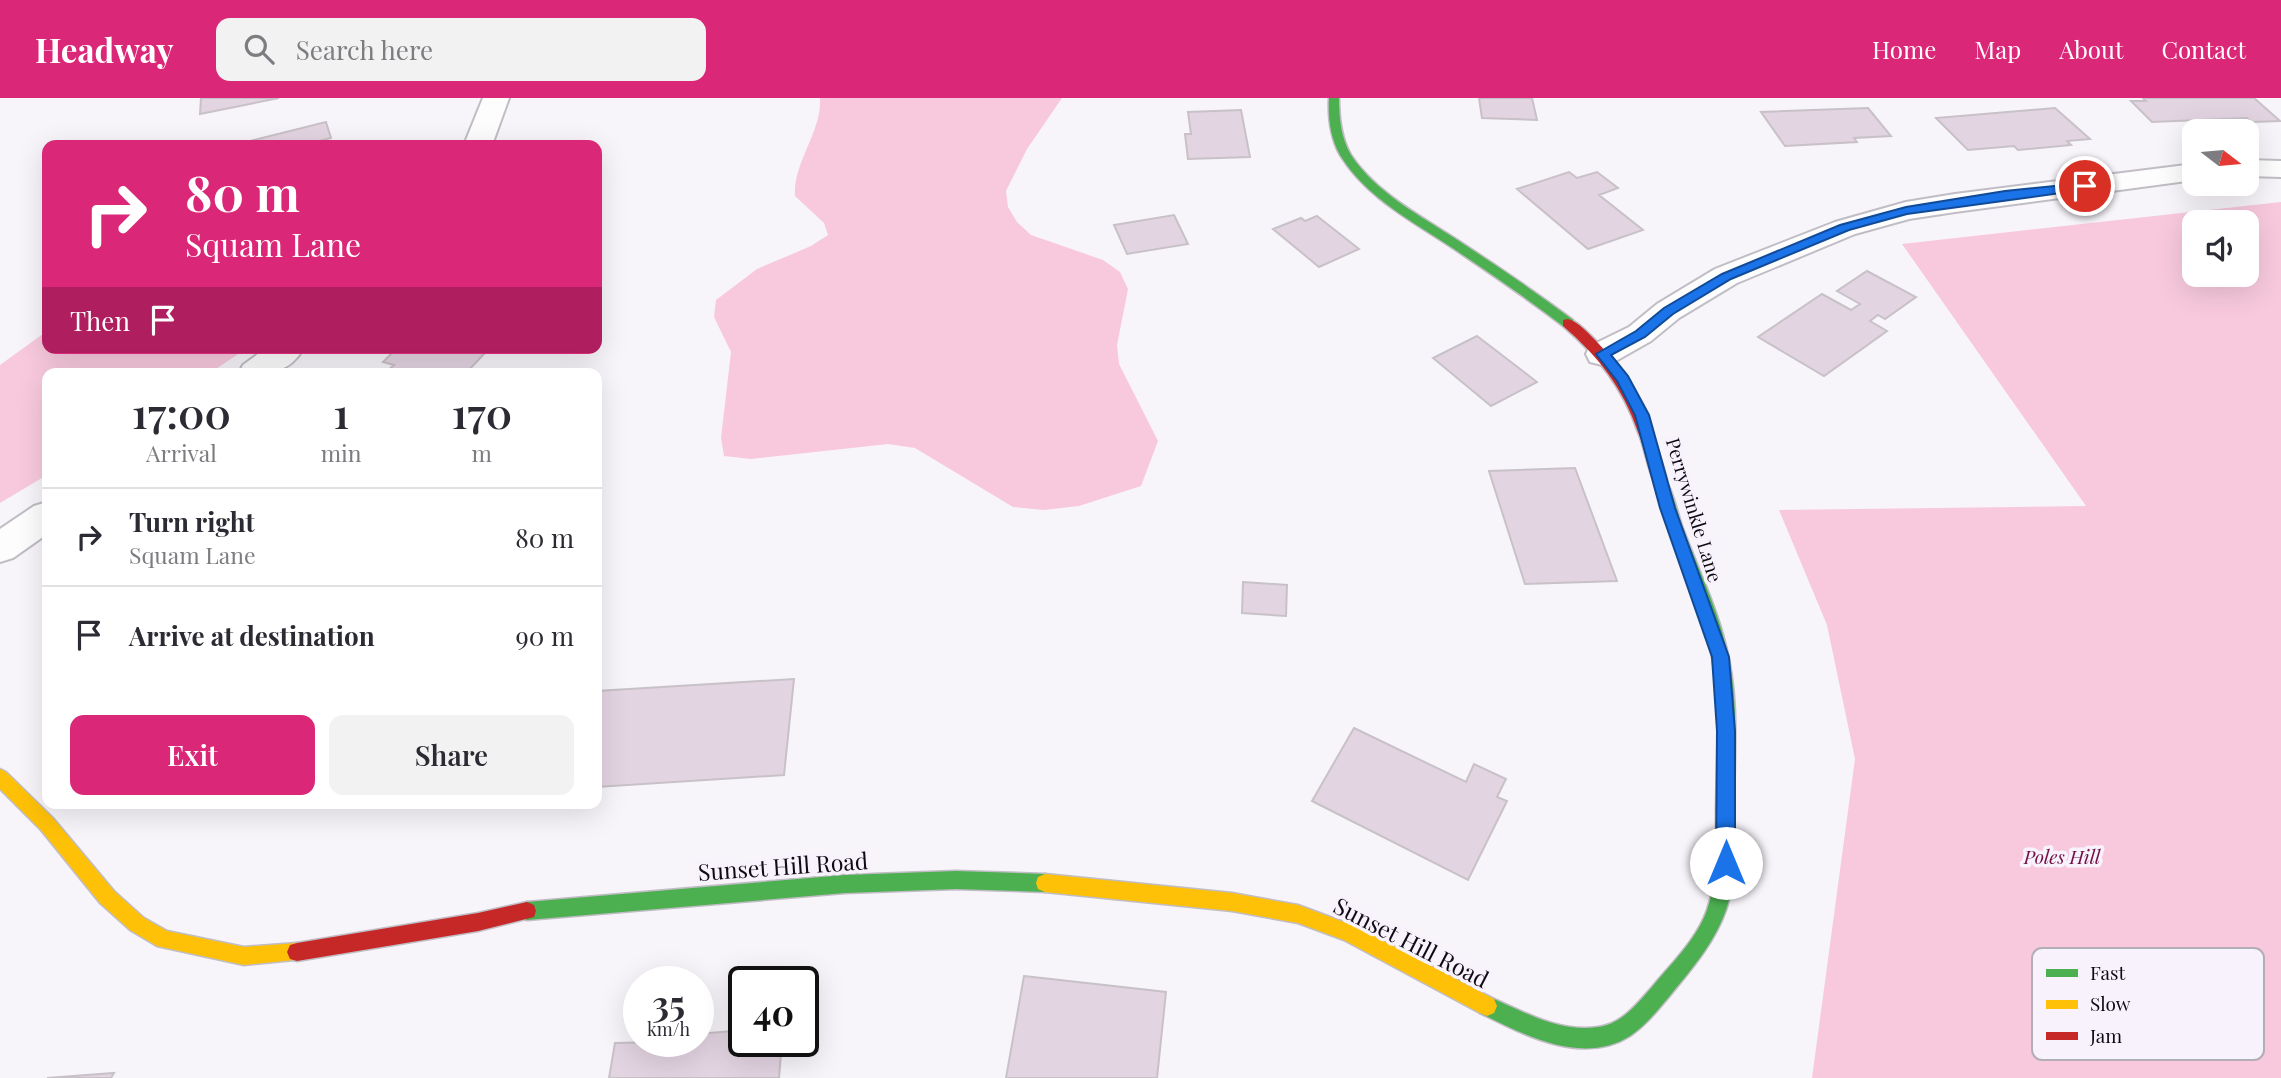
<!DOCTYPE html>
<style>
:root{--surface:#fff;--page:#f2f2f3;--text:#2b2b33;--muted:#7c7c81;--line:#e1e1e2;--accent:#db2777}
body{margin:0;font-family:"Playfair Display",serif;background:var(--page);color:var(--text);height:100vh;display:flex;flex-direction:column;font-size:26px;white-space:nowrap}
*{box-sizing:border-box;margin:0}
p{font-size:23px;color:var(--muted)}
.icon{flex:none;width:38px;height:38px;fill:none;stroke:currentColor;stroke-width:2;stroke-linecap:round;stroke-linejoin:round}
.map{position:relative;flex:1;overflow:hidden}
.drawer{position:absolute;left:42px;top:270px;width:560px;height:441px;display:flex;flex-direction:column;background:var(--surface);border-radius:14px;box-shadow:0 7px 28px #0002}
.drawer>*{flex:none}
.top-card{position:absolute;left:42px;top:42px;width:560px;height:214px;border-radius:14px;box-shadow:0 7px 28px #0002;background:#db2777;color:#fff;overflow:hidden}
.needle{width:46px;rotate:106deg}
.buttons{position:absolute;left:2182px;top:21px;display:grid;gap:14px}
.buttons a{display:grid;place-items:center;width:77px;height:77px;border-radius:14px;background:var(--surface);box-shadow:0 7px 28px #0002;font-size:35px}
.speed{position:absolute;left:623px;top:868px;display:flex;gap:14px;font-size:35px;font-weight:700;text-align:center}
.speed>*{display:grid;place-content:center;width:91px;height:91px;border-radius:50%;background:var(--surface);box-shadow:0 7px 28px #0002;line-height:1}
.speed small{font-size:18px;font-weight:400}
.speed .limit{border:4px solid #111;border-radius:10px;background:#fff;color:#111}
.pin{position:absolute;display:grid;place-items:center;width:60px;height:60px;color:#fff;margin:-30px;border:4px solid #fff;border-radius:50%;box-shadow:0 2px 7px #0007}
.me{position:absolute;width:77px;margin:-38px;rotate:0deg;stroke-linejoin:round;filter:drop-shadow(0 0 5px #0008)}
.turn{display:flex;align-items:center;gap:24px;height:147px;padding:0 28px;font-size:32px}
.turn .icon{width:91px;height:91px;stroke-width:2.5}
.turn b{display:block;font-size:49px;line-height:60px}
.then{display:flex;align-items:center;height:66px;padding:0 28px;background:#0003;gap:14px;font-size:26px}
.eta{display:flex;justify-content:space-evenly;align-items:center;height:119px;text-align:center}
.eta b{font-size:42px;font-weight:600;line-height:49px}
.button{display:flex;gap:14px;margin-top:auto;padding:14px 28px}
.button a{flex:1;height:80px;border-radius:14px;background:var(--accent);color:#fff;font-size:28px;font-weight:600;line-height:80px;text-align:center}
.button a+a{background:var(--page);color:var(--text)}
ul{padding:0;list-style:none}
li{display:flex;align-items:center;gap:21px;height:98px;padding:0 28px;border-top:2px solid var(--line)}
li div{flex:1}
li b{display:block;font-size:26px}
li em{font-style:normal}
header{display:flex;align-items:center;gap:42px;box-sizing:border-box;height:98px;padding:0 35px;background:var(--accent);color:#fff}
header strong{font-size:33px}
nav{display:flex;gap:38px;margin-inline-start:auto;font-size:24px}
.search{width:490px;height:63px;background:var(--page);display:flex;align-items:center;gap:18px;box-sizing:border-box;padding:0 24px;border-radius:14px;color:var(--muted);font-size:26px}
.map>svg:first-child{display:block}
.green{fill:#f8c9dd;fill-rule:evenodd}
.building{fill:#e3d4e1;stroke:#c8c1c8;stroke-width:2}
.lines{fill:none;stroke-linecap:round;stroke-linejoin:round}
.street-casing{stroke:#c1bdc5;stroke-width:4}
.fast-casing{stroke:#c1bdc5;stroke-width:3}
.slow-casing{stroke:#c1bdc5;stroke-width:3}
.jam-casing{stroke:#c1bdc5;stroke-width:3}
.street{fill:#fefdfe;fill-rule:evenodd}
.fast{fill:#4caf50;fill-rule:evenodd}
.slow{fill:#ffc107;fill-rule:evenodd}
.jam{fill:#c62828;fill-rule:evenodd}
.route{fill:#1a73e8;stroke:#114b97;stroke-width:2}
.labels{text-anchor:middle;stroke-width:7;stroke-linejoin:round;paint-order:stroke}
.street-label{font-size:19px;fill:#100b13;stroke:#f8f2fc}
.park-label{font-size:19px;font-style:italic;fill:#730f44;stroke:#f8f2fc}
.near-street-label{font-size:23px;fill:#100b13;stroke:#f8f2fc}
.key{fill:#f8f2fc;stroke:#b2adb6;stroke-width:2}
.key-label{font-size:19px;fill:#100b13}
</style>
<header>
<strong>Headway</strong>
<div class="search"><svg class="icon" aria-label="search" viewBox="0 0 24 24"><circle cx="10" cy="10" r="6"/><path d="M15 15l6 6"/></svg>Search here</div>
<nav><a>Home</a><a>Map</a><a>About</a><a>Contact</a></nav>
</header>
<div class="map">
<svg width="2281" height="980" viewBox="0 0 2281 980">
<rect width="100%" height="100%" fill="#f7f4fa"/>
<!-- green -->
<path class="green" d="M 820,0 L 1062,0 L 1027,51 L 1006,93 L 1008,109 L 1017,124 L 1031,137 L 1103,162 L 1120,174 L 1128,191 L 1117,247 L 1119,266 L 1158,343 L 1141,388 L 1079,408 L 1044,412 L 1013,409 L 915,350 L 888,346 L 751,361 L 724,358 L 721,340 L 731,254 L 714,219 L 716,202 L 757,171 L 811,148 L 828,137 L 824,125 L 795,98 C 793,64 822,34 820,0 Z
M 2281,104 L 2281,980 L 1812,980 L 1855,661 L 1827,527 L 1779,412 L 2086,408 L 1902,146 ZM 2247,124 L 2247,177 L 2194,177 L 2194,124 Z
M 47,233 L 47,250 L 247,250 L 210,275 L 47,275 L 47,377 L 0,405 L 0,267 Z"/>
<!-- building -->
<path class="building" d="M 201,0 L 279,0 L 200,16 Z
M 1479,0 L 1532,0 L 1537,22 L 1482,20 Z
M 2143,0 L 2254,0 L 2280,23 L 2252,24 L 2247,20 L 2152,24 L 2131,3 L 2146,3 Z
M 1868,10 L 1891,38 L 1854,40 L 1857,44 L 1785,48 L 1761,14 Z
M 2055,10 L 2090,41 L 2067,43 L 2071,47 L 2018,52 L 2014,48 L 1968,52 L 1936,20 Z
M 1241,12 L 1250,59 L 1188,61 L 1185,36 L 1191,36 L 1188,14 Z
M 326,24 L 331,40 L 311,45 L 311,47 L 234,47 Z
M 1569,74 L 1577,80 L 1597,74 L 1618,90 L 1599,97 L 1643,132 L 1588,151 L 1517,91 Z
M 1174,117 L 1188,146 L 1127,156 L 1114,127 Z
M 1317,118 L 1359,151 L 1319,169 L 1273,131 L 1301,120 L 1305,123 Z
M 1867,173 L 1916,199 L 1885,221 L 1878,217 L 1870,223 L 1887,233 L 1824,278 L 1758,239 L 1822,196 L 1851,212 L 1860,206 L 1837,193 Z
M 1477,238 L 1537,284 L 1491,308 L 1433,260 Z
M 397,250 L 481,250 L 477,254 L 484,256 L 466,275 L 385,275 L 394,267 L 383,264 Z
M 1575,370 L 1617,483 L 1525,486 L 1489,373 Z
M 1243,484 L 1287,487 L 1286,518 L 1242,515 Z
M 794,581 L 784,677 L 597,689 L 597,593 Z
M 1354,630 L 1466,684 L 1474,666 L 1506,681 L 1497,699 L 1507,703 L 1468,782 L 1312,703 Z
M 1024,878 L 1166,894 L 1157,980 L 1006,980 Z
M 744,932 L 744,943 L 782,943 L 779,980 L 609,980 L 615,945 L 698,943 L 698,936 Z
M 114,975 L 111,980 L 47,980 Z"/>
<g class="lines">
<!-- street casing -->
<g class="street-casing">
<path id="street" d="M 483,0 L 509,0 L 492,47 L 464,47 Z
M 2247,62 L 2281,63 L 2281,79 L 2247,78 Z
M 2194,66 L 2194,82 L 1955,114 L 1909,121 L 1855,136 L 1737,185 L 1679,220 L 1651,243 L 1614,264 L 1602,267 L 1590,264 L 1586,256 L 1590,248 L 1629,229 L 1657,206 L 1715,171 L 1835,124 L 1906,104 L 1955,96 Z
M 266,250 L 304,250 C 287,278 267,275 239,275 L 243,267 Z
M 47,404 L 47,436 L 13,460 L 0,464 L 0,431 L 34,408 Z"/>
</g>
<!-- fast casing -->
<g class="fast-casing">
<path id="fast" d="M 1329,0 L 1339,0 C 1339,20 1341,40 1351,57 C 1376,95 1421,118 1459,143 C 1497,168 1536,194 1573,222 L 1573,228 L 1563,228 C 1528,201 1491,176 1454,151 C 1414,124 1366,100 1340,57 C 1330,39 1328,20 1329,0 Z
M 1660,377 C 1670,380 1678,417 1682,428 C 1697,468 1716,507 1726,548 C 1740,602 1734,657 1734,712 C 1734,745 1737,780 1726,812 C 1714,846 1690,873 1668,900 C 1656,914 1645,928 1630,938 C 1583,968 1524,937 1480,915 L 1477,908 L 1480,901 L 1487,898 C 1523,913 1558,935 1598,929 C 1622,926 1637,906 1652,889 C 1671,866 1697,841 1707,812 C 1718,780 1716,745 1716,712 C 1717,658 1721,606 1711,553 C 1700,494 1669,440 1653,382 Z
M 956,773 L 1045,776 L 1052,779 L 1054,785 L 1052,791 L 1045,794 L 956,791 L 845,795 L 527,822 L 520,819 L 518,813 L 520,807 L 527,804 L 845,777 Z"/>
</g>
<!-- slow casing -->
<g class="slow-casing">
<path id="slow" d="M 0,671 L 6,674 L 53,720 L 114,793 L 144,820 L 167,833 L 244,849 L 297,845 L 304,847 L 307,854 L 304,861 L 244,867 L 157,848 L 130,832 L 100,805 L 41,732 L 0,691 Z
M 1045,776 L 1232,795 L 1298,807 L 1357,829 L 1494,901 L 1497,908 L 1494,915 L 1487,918 L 1480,915 L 1344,842 L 1298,825 L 1232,813 L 1045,794 L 1038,791 L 1036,785 L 1038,779 Z"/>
</g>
<!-- jam casing -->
<g class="jam-casing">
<path id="jam" d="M 1568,221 C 1579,224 1589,236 1597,244 C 1635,284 1653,330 1667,382 L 1665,386 L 1655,386 C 1647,370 1645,350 1638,334 C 1623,290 1598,258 1563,228 L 1563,222 Z
M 527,804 L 534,807 L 536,813 L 534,819 L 478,833 L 297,863 L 290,861 L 287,854 L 290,847 L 297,845 L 478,815 Z"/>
</g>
<!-- street -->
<use href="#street" class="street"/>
<!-- fast -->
<use href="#fast" class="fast"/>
<!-- slow -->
<use href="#slow" class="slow"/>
<!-- jam -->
<use href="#jam" class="jam"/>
</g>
<!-- route -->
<path class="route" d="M 2085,85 L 2090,86 L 2090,91 L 1907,116 L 1849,132 L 1731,181 L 1673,216 L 1645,239 L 1611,257 L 1628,278 L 1649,317 L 1675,410 L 1729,559 L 1735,633 L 1735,765 L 1732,771 L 1726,773 L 1719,771 L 1716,765 L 1717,633 L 1712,559 L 1660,410 L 1635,317 L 1617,283 L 1596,256 L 1636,233 L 1664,210 L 1722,176 L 1840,127 L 1906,109 L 2005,93 Z"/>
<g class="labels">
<!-- street labels -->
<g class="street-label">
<text transform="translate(1694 412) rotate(73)" y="7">Perrywinkle Lane</text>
</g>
<!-- park labels -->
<g class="park-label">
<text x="2062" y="766">Poles Hill</text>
</g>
<!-- near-street labels -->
<g class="near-street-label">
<text transform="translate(783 769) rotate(-4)" y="8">Sunset Hill Road</text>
<text transform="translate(1411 845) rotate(27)" y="8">Sunset Hill Road</text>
</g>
</g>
<!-- legend -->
<rect x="2032" y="850" width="232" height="112" rx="10" class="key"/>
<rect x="2046" y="871" width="32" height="8" fill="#4caf50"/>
<rect x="2046" y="902" width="32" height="9" fill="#ffc107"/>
<rect x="2046" y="934" width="32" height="8" fill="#c62828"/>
<g class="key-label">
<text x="2090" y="882">Fast</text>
<text x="2090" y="913">Slow</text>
<text x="2090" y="945">Jam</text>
</g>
</svg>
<div class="buttons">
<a><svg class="needle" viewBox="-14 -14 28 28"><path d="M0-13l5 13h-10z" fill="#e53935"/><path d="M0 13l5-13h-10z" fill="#7c7c81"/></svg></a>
<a><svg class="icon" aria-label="sound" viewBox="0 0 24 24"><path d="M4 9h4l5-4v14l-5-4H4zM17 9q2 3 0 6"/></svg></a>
</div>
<div class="speed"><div>35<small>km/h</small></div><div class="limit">40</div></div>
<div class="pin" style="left:2085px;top:88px;background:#d93025"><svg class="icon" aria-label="arrive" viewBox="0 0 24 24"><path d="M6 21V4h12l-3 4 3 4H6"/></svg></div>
<svg class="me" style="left:1726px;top:765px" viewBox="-20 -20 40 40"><circle r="19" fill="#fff"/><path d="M0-13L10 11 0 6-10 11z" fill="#1a73e8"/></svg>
<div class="top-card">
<div class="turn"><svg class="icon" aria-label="right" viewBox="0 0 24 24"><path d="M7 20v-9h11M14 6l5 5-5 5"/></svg><div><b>80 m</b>Squam Lane</div></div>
<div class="then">Then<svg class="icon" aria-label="arrive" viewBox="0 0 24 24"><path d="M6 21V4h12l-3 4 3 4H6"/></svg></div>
</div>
<section class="drawer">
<div class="eta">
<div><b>17:00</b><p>Arrival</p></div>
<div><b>1</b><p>min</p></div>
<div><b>170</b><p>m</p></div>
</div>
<ul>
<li><svg class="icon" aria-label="right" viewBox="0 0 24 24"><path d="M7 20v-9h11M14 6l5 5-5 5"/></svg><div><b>Turn right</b><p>Squam Lane</p></div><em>80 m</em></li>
<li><svg class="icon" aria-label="arrive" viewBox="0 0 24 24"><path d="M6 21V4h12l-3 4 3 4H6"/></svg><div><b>Arrive at destination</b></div><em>90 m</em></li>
</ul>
<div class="button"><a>Exit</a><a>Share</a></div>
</section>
</div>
